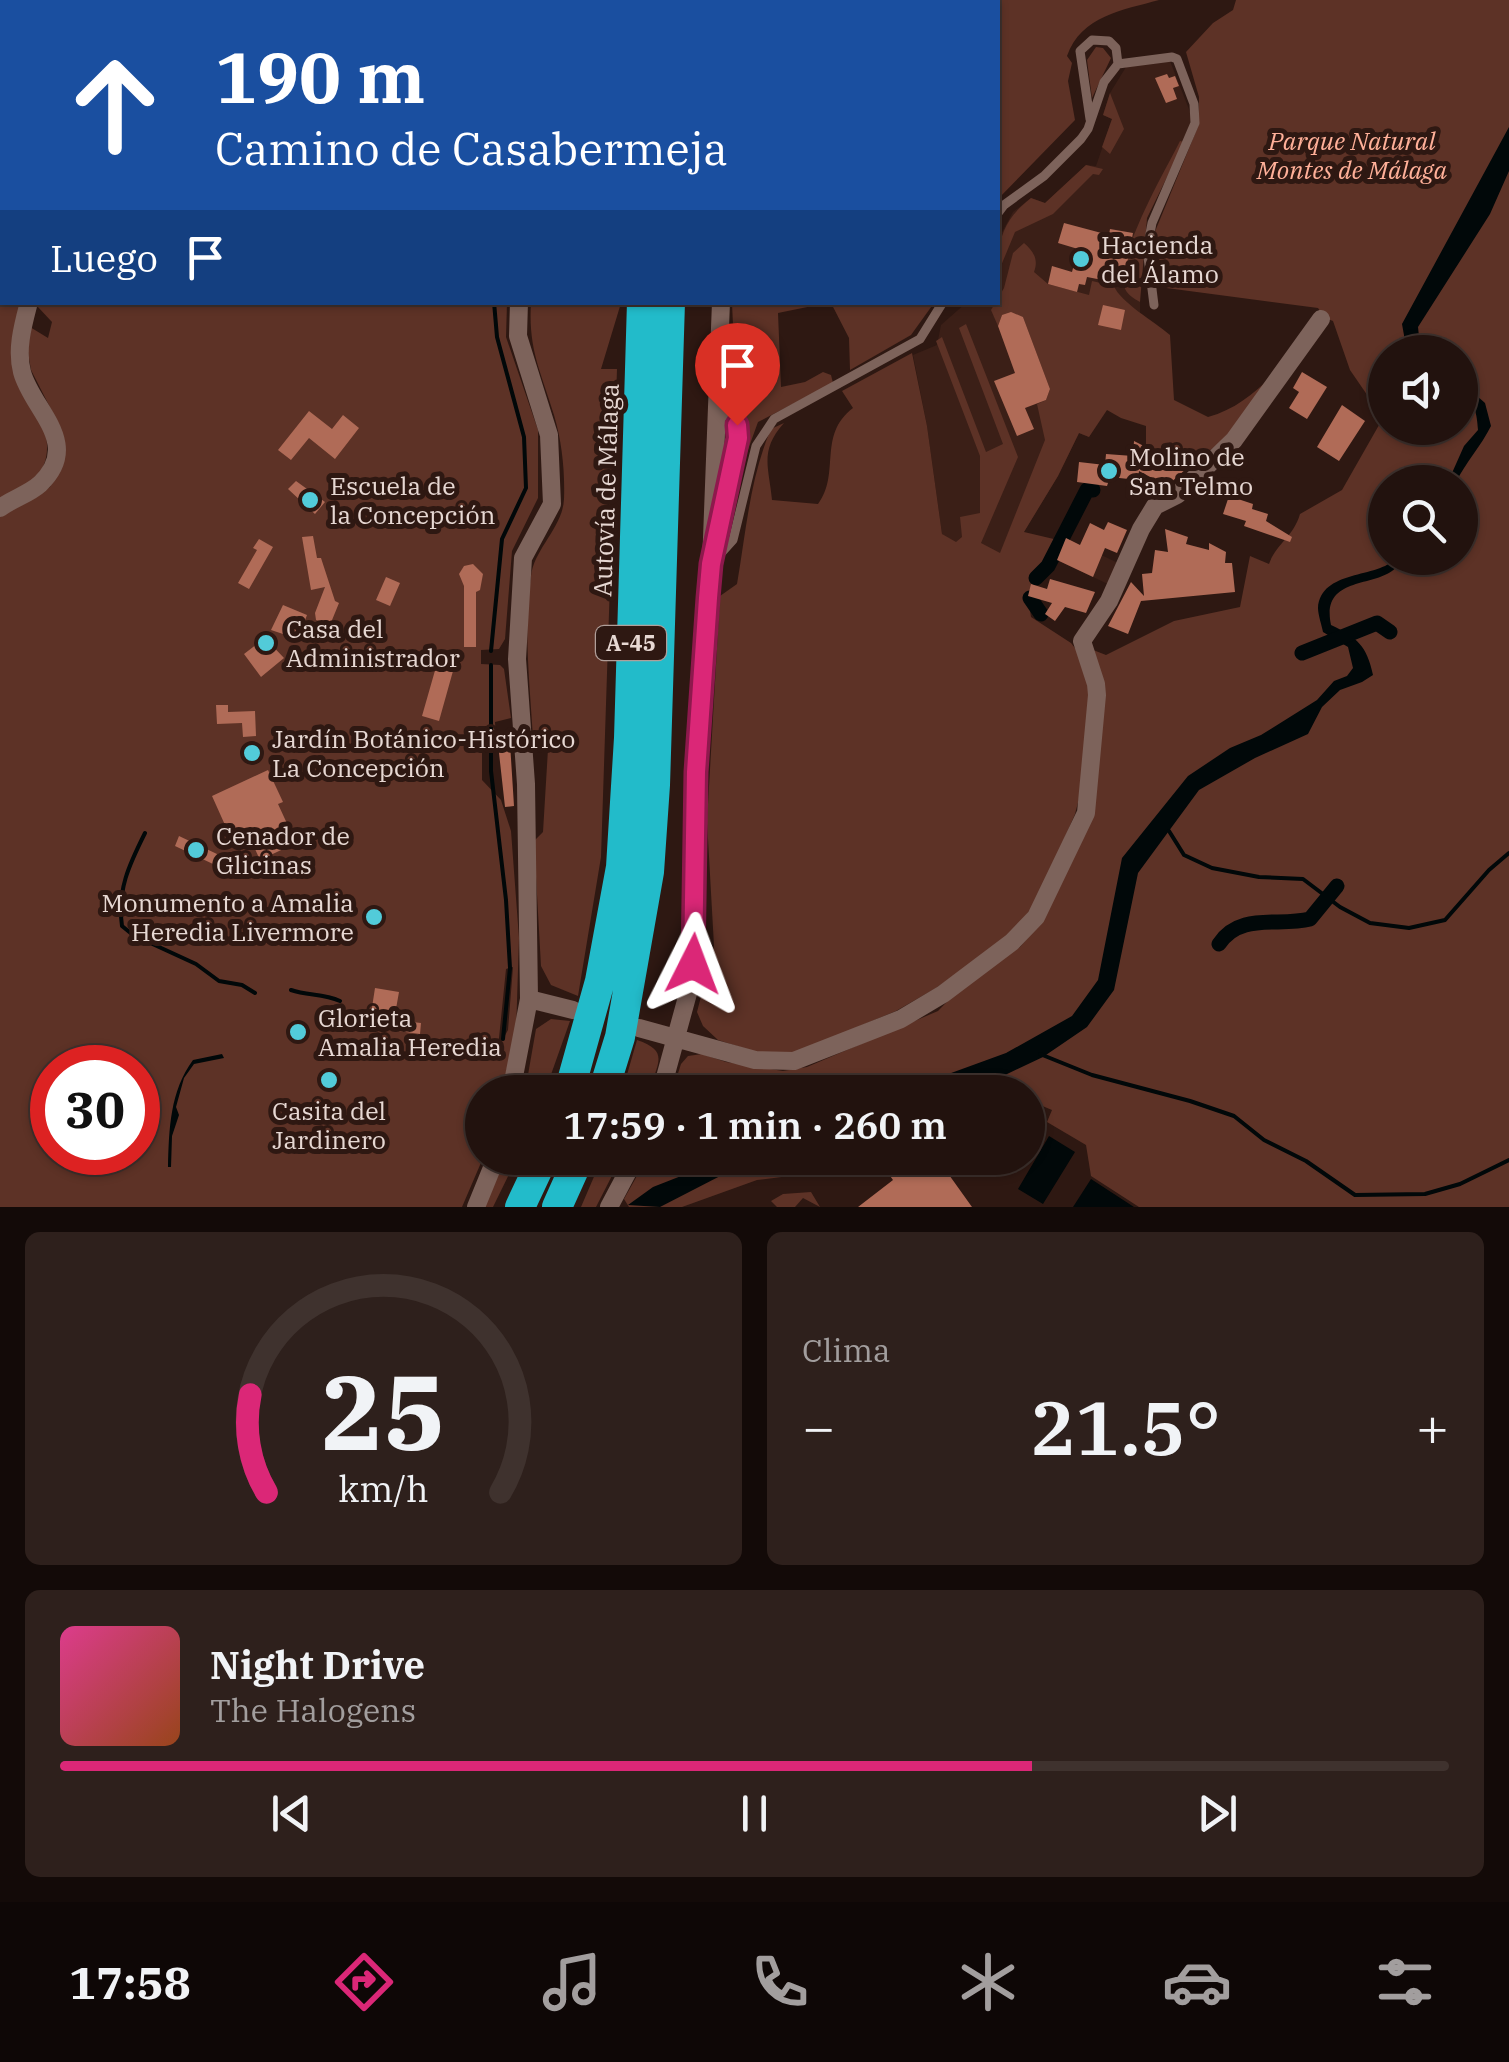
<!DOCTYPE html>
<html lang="es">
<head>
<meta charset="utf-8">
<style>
	:root { --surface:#22120e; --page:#2e201c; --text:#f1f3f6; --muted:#a29e9e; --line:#3f322e; --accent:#db2777 }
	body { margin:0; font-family:"IBM Plex Serif",serif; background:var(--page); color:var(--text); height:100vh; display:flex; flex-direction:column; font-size:38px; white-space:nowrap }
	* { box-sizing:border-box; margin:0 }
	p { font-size:32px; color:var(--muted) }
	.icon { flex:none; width:55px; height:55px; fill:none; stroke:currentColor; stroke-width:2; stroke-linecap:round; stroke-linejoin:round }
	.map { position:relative; height:1207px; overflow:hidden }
	.sheet { display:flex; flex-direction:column; gap:25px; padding:25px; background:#130a08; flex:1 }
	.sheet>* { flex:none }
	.top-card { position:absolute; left:0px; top:0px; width:1000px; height:305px; box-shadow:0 2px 8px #0004,0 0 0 2px var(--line); background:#1a4fa0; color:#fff; overflow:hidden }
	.tools { position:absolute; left:1368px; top:335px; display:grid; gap:20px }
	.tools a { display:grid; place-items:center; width:110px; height:110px; border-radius:50%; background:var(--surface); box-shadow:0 2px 8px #0004,0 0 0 2px var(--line); font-size:50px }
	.speed { position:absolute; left:30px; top:1045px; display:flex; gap:20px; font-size:50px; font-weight:700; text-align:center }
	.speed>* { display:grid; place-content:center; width:130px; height:130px; border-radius:50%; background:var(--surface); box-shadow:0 2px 8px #0004,0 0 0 2px var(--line); line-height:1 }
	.speed .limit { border:15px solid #d22; background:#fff; color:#111 }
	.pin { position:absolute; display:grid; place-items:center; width:85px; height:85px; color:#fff; margin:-102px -42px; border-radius:50% 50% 50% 0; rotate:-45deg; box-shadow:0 0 10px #0007 }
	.pin .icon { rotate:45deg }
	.me { position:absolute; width:110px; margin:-55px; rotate:3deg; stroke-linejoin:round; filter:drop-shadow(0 0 8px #0008) }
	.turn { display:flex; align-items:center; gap:35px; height:210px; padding:0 50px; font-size:45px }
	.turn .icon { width:130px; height:130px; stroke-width:2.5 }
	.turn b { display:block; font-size:70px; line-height:85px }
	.then { display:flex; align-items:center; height:95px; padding:0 50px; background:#0003; gap:20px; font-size:38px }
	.big { font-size:75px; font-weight:600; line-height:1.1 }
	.sheet .widget { flex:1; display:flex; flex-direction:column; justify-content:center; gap:15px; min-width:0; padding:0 35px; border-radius:15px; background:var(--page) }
	.sheet .dial { align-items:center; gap:0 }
	.dial svg { height:260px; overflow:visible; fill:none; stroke:var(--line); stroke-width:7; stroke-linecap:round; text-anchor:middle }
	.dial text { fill:var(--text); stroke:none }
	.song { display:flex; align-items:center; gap:30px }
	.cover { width:120px; height:120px; border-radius:15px; background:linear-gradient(135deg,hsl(330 70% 55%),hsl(20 70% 35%)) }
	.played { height:10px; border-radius:5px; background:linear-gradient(90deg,var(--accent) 70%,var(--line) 70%) }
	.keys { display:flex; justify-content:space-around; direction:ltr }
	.heat { display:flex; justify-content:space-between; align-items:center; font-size:55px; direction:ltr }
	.sheet .tiles { flex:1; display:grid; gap:25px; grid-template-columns:1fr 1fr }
	.widget:last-child { grid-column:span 2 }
	.trip { position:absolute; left:465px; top:1075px; width:580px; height:100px; border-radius:50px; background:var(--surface); box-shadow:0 2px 8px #0004,0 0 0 2px var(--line); font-weight:600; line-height:100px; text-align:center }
	.menu { display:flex; height:160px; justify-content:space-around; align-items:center; background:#0e0706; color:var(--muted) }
	.menu .icon { width:70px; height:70px }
	.menu .active { color:var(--accent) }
	.menu b { font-size:45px; color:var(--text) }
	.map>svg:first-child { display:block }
	.built { fill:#3b1f17 }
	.green { fill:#5d3226; fill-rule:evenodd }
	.water { fill:#010809 }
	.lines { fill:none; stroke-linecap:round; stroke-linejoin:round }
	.stream { stroke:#010809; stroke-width:4 }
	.canal { stroke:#010809; stroke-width:15 }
	.building { fill:#b06b57 }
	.service { stroke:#7d635b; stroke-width:9 }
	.minor { stroke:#7d635b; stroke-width:18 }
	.motorway { stroke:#22bbca; stroke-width:30 }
	.route-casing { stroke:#8e194d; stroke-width:25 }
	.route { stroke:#db2777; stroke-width:18 }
	.poi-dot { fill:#52cbd9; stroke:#2e1812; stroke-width:4 }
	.labels { text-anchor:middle; stroke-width:10; stroke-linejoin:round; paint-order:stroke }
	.shield { fill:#2e1812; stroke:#b09e99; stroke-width:2.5 }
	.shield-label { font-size:22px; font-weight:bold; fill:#e7d8d3 }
	.park-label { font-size:25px; font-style:italic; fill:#ffb099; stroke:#2e1812 }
	.poi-label { font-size:25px; fill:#e7d8d3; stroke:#2e1812; text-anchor:start }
	.street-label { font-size:25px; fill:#e7d8d3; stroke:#2e1812 }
</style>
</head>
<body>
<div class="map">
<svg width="1509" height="1207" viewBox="0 0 1509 1207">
	<rect width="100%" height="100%" fill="#2e1812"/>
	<path class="built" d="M1170 61 1192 117 1187 137 1147 218 1140 295V345L1089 437 1079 433 1058 476 986 594 942 534 927 426 913 355 937 345 941 325 966 303 998 302V242L1001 234 1013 212 1031 198 1045 203 1086 165 1096 166 1112 119 1103 115 1110 93 1126 67Z
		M1066 538 1120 564 1112 586 1057 560Z"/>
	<path class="green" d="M0 0 210 2H2V302L21 303C19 312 15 323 15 333 15 374 73 444 33 480 24 488 10 493 0 500Z
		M229 0H496V2H229Z
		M729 0H1159C1123 10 1081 16 1067 56L1072 63 1068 81 1075 120 998 199V2Z
		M1236 0H1509V1207H1139L1091 1176 1086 1145 1047 1122 1052 1110 1028 1100V1092H672L681 1064 688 1056 702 1054 726 1062 783 1071 807 1067 938 1011 968 980 1020 947 1043 920 1094 813 1088 648 1106 655 1174 621 1240 607 1250 556 1269 564C1276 544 1294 536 1300 514L1342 490 1383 418 1350 370 1333 321 1325 318 1318 308 1159 287 1154 234 1199 124V97L1186 52 1213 23 1233 10ZM1385 352H1460V428H1385ZM1385 482H1460V558H1385Z
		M1096 47 1103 48 1111 58 1092 98 1087 60Z
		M1110 93 1124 129 1110 154 1102 147 1112 119 1103 115Z
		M1180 141 1184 142 1147 218 1140 302C1133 298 1126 294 1124 286 1117 253 1164 173 1180 141Z
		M1086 165 1103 169 1099 175 1093 174 1053 214 1015 232 998 273C997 239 1004 219 1031 198L1045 203Z
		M1024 243C1033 251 1039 259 1034 272L1048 284 1089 295 1092 281 1114 286C1120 302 1155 322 1170 335L1174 400 1208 417C1240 408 1261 387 1284 364L1231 435 1191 464 1146 445V426L1121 418 1107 410 1089 437 1079 433 1058 476 1024 532 1058 540C1042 571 1025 580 1031 617L1071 643 1082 657 1089 691 1082 787 1075 814 1037 902 1008 937 936 988 896 1011 795 1053 756 1052 718 1040 703 1026 697 1012 714 946 707 821 720 596 737 584C746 532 750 477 771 429L784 423C759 451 769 467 772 500L818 504C841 474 817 435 853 408L842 391 912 353 927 426 942 534 956 542 962 537 960 517 980 513V456L936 341 942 337 986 452 1003 444 959 328 966 324 1018 457 981 543 1000 553 1045 440 1037 404 1046 400 1050 389 1023 317 1002 315 998 326 991 310 1004 288 1013 253Z
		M38 303H507L506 337 538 430V498L512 551 505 639 499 649 481 650V664L500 665 504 669 511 718 495 722 496 739 482 740V780L501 800 511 831 519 938 516 1033 501 1092H482L483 1158 462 1207H0V517L50 487 61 466 55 417 31 370 28 352 30 327 48 338 52 322 37 306ZM513 967 508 1030 498 1048 506 969ZM52 1068H138V1152H52Z
		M531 303H621L601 369H617L601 857 578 996 551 985 541 966 534 841 543 832 548 749 542 738H533C530 685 523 629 531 576 534 549 563 527 564 499 565 471 562 442 554 415 541 372 528 349 531 303Z
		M732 303H827L778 313 781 387 805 382 823 372 831 375 833 383 758 422 736 483 730 522 732 483 746 425 736 393Z
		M831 303H934L911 335 850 370 849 338Z
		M551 1019 570 1021 548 1083 545 1092H525L536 1029Z
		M637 1040C669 1051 658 1062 650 1089L649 1092H622Z
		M506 1158H517L493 1207H484Z
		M602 1158H621L596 1207H581Z
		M647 1158H854L821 1172 757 1180 682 1207H629L624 1199Z
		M811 1192 820 1207 803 1198 795 1207H777L771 1201 783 1194Z"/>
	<path class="water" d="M1509 127V171L1490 214 1418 327 1420 346 1426 352H1407L1402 324Z
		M1460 381 1485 403 1491 426C1481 446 1466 462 1456 482H1448L1464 446 1478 430C1477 414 1475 400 1460 392Z
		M1396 558H1403C1399 562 1397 568 1392 571 1370 587 1321 578 1331 625 1357 637 1367 646 1373 675L1362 682 1340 690 1322 707 1308 734 1255 758 1199 790 1138 873 1114 990 1087 1027 1043 1057 1005 1075 947 1092H899L1006 1053 1072 1016 1098 980 1122 858 1188 776 1230 748 1261 735 1317 700 1334 681 1347 676 1353 668 1348 647 1323 632C1322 626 1318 615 1318 608 1321 569 1378 579 1396 558Z
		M222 1054 224 1058 194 1064 184 1078 176 1107 179 1115 172 1136 171 1167H168C169 1129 170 1091 193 1060Z
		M1049 1136 1075 1152 1043 1204 1018 1189Z
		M727 1158H765L726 1173 660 1207 628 1205 653 1187Z
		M1091 1179 1134 1207H1073Z"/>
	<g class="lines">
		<path class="stream" d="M545 2V0
			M491 651 502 539 526 488 524 437 497 337 494 302
			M491 665V771L506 900 510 968 503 1039
			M1169 831 1184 855 1212 868 1259 877 1303 879 1340 907 1370 923 1409 928 1445 920 1489 870 1509 853
			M145 833C129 865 117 890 122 926L133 935 196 964 219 981 242 985 255 993
			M291 990C308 996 323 993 340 1001
			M1040 1054 1092 1075 1190 1101 1234 1116 1264 1140 1306 1161 1355 1195 1425 1194 1460 1184 1509 1160"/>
		<path class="canal" d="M1036 578 1048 566 1087 490H1093
			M1030 598 1041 614
			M1302 653 1377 623 1390 632
			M1219 944C1240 912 1279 927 1310 919L1337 886"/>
	</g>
	<path class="building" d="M1167 74 1169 78 1175 76 1179 86 1173 88 1177 99 1166 103 1155 78Z
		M1064 223 1109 235 1110 229 1133 233 1123 284 1087 277 1085 285 1079 284 1077 292 1048 284 1052 266 1072 272 1078 249 1058 243Z
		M1103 305 1125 310 1121 330 1098 325Z
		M1011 312 1023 317 1050 389 1046 400 1025 408 1034 429 1017 436 994 381 1015 373 998 326 1002 315Z
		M1302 372 1327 387 1307 419 1289 408 1299 392 1293 388Z
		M1342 405 1365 421 1339 461 1317 447Z
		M309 411 332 429 343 415 359 428 335 459 309 438 291 460 278 450Z
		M1134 441 1187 468 1167 486 1139 471 1138 480 1110 477 1107 486 1077 482 1079 462 1105 465 1106 454 1133 456Z
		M296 481 325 502 315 514 288 489Z
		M1229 496 1253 504 1252 509 1268 514 1266 521 1292 537 1290 542 1244 526 1246 521 1223 514Z
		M1108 522 1127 530 1117 553 1105 548 1093 577 1057 560 1066 538 1080 545 1090 523 1104 530Z
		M1165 529 1188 537 1186 544 1209 550V543L1226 552 1225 563H1232L1235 592 1141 601 1128 634 1108 626 1131 582 1144 596 1142 574 1152 573 1155 550 1168 552Z
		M313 536 317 558H321L335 601 339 603 330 625 316 620 315 613 325 587 311 590 302 537Z
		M259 539 273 547 249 589 238 583 257 550 253 548Z
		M473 564 483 574 480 590 476 592V647H464V586L459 574 464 566Z
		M386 577 400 583 390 606 376 600Z
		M1050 579 1095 592 1086 613 1065 607 1055 621 1045 614 1052 603 1028 596 1031 584 1047 589Z
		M283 605 307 615 298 639 271 630Z
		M265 638 284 658 261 677 244 654Z
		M436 667 453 671 439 721 422 716Z
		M216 705H228V712L255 711 256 736 243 737 242 723 217 724Z
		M510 743 514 806 505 807 498 744Z
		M268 770 283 802 278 804 296 843 260 860 250 838 234 845 212 796Z
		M179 836 217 854 213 864 175 846Z
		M375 988 399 992 394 1020 421 1023 420 1034 369 1027Z
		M895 1158 900 1162 907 1158H937L972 1207H858L893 1180 883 1166Z"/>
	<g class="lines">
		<path class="service" d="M1118 64 1172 57 1177 59 1194 104 1195 123 1152 223 1147 249 1154 305
			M998 213 1004 205 1044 176 1081 139 1088 129 1104 82 1118 64 1116 48 1109 41 1092 40 1080 51 1090 119
			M714 561 733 540 756 446 774 419 920 339 943 302"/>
		<path class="minor" d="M221 0V2
			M709 0V2
			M505 2V0
			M723 506 738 438 737 425 723 387
			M0 508C12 499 29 494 40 484 83 443 32 410 22 372 16 349 23 325 29 302
			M529 999 573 1010
			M639 1028 755 1060 794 1061 901 1019 943 994 1012 942 1036 917 1086 813 1097 695 1096 684 1082 641 1109 601 1141 529 1155 506 1177 495 1234 440 1321 319
			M511 1092 529 999 526 784 517 659 523 558 552 504 549 435 518 336 519 302
			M661 1092 690 986 695 941 696 772 711 564 721 302
			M476 1207 496 1158
			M609 1207 635 1158"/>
		<path class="motorway" d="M631 0 632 2
			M655 0 656 2
			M687 0V2
			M569 1092 600 981 621 867 629 738 642 302
			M603 1092 620 1037 649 872 655 785 670 302
			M520 1207 543 1158
			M557 1207 579 1158"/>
	</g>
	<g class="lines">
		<defs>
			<path id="route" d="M693 964 696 772 708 598 711 564 738 438 737 425"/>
		</defs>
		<use href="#route" class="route-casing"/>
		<use href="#route" class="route"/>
	</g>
	<g class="poi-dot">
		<circle cx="1081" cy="259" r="10"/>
		<circle cx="1109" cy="471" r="10"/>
		<circle cx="310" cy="500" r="10"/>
		<circle cx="266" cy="643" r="10"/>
		<circle cx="252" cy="753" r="10"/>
		<circle cx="196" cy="850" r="10"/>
		<circle cx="374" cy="917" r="10"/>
		<circle cx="298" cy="1032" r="10"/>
		<circle cx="329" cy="1080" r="10"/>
	</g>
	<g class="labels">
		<rect class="shield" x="596" y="626" width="70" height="34" rx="8"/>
		<g class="shield-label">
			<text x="631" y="651">A-45</text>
		</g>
		<g class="park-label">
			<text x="1352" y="150">Parque Natural<tspan x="1352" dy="29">Montes de Málaga</tspan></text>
		</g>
		<g class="poi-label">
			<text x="1101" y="254">Hacienda<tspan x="1101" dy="29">del Álamo</tspan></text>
			<text x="1129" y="466">Molino de<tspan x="1129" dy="29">San Telmo</tspan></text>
			<text x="330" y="495">Escuela de<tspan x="330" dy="29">la Concepción</tspan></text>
			<text x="286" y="638">Casa del<tspan x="286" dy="29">Administrador</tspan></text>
			<text x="272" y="748">Jardín Botánico-Histórico<tspan x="272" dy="29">La Concepción</tspan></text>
			<text x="216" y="845">Cenador de<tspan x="216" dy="29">Glicinas</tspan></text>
			<text x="354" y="912" text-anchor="end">Monumento a Amalia<tspan x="354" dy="29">Heredia Livermore</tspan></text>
			<text x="318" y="1027">Glorieta<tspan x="318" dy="29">Amalia Heredia</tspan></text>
			<text x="329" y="1120" text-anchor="middle">Casita del<tspan x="329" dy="29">Jardinero</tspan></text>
		</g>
		<g class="street-label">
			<text transform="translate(606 490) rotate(-88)" y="9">Autovía de Málaga</text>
		</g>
	</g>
</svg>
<div class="tools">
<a><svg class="icon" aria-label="sound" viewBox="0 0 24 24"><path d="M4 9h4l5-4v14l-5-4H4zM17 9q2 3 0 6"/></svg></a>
<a><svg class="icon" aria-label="search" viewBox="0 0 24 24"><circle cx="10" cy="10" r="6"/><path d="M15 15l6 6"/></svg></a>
</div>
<div class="speed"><div class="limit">30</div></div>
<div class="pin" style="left:737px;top:425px;background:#d93025"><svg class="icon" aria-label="arrive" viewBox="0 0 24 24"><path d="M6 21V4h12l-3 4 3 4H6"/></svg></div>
<svg class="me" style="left:693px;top:964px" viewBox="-20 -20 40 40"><path d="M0-17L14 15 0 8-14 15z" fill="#db2777" stroke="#fff" stroke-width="4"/></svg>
<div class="trip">17:59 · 1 min · 260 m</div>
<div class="top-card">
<div class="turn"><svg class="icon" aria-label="ahead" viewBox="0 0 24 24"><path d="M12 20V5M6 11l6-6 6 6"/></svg><div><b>190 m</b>Camino de Casabermeja</div></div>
<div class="then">Luego<svg class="icon" aria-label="arrive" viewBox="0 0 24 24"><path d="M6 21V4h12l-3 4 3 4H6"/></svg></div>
</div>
</div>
<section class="sheet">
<div class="tiles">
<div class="widget dial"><svg viewBox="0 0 100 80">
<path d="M14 69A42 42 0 1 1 86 69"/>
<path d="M14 69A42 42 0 0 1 9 39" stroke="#db2777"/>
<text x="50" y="56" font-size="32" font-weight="700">25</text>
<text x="50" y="72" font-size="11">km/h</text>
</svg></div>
<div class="widget"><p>Clima</p>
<div class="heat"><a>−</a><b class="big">21.5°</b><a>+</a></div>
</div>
<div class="widget">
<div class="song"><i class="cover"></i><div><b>Night Drive</b><p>The Halogens</p></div></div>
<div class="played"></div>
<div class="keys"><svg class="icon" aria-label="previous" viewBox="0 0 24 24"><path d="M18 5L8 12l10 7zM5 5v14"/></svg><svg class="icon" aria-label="pause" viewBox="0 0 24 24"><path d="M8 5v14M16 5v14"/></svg><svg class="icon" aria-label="next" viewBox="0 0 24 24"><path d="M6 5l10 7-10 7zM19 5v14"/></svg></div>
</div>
</div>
</section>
<nav class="menu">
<b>17:58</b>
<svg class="icon active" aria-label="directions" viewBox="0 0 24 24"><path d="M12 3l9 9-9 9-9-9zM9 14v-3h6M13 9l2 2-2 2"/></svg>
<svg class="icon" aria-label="music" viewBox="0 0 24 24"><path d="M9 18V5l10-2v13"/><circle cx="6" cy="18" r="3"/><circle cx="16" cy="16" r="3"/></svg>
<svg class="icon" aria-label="phone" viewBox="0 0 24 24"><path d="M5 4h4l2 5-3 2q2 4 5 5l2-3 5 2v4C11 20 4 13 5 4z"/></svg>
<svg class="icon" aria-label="climate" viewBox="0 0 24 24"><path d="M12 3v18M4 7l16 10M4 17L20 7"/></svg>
<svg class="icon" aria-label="car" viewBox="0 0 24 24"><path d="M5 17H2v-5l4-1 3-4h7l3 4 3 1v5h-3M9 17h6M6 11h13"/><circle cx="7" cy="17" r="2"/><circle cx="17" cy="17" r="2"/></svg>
<svg class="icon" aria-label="filters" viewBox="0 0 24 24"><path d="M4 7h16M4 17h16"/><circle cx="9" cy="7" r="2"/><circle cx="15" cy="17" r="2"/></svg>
</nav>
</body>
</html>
